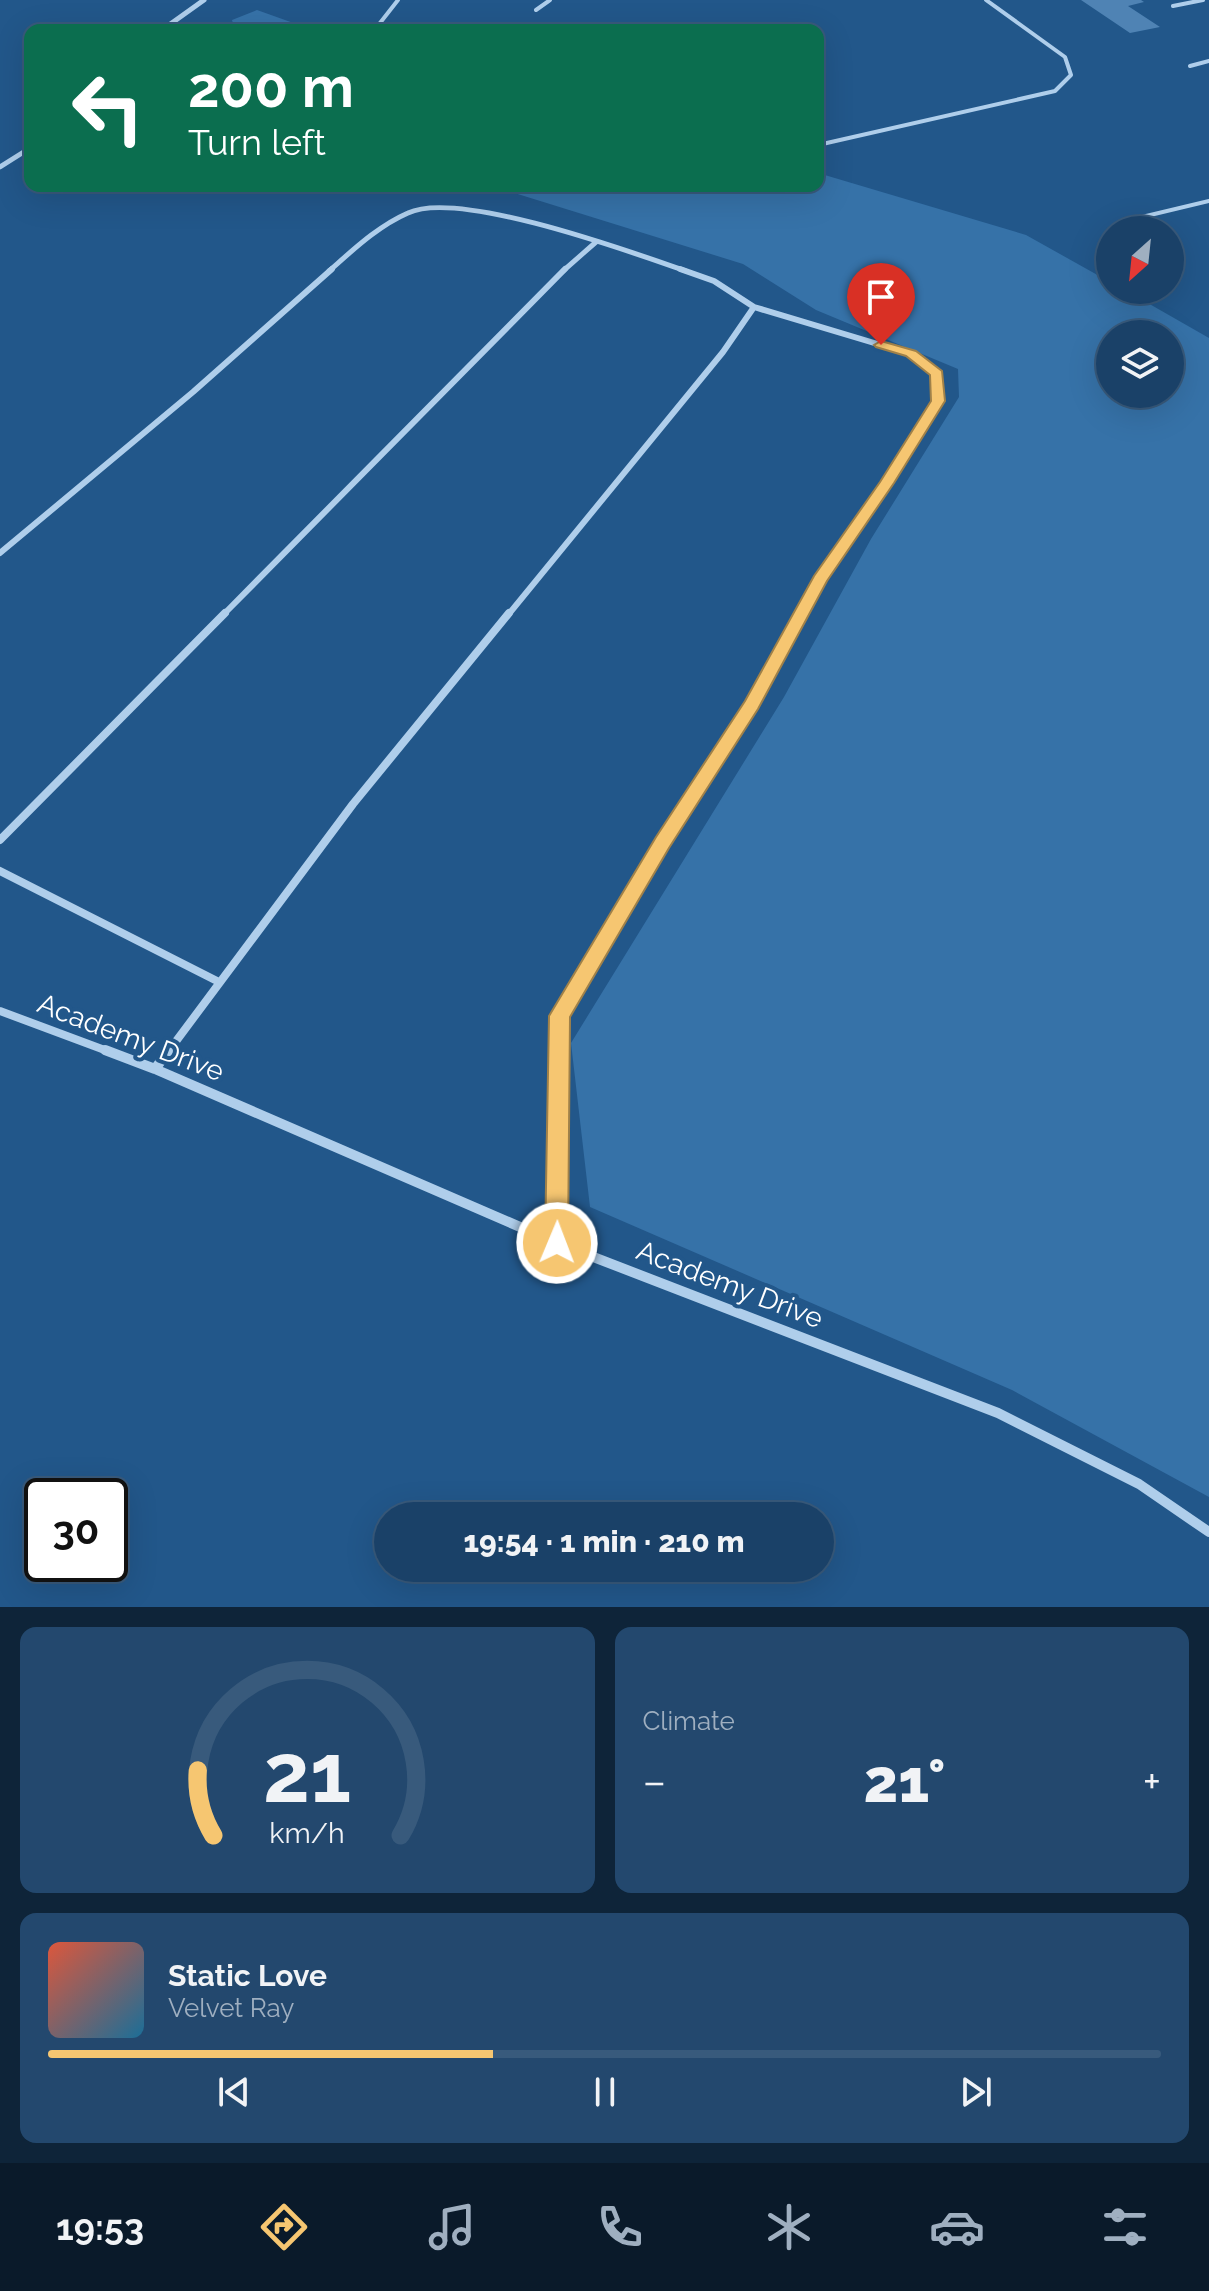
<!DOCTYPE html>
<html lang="en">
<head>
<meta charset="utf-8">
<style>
	:root { --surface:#1a4168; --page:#23486e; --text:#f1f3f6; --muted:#9fafc0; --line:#385a7c; --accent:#f6c671 }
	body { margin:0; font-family:Raleway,sans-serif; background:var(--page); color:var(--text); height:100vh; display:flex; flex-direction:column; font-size:30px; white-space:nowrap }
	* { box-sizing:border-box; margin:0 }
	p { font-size:26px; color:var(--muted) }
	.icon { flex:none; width:44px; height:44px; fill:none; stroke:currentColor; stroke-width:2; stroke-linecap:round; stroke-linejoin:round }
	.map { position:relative; height:1607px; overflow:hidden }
	.side { display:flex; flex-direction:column; gap:20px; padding:20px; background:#0e2439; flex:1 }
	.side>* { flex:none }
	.hud { position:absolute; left:24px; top:24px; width:800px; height:168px; border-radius:16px; box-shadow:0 8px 32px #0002,0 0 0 2px var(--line); background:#0b6e4f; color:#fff; overflow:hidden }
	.needle { width:52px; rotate:207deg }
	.fabs { position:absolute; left:1096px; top:216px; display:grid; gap:16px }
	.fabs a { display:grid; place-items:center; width:88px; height:88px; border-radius:50%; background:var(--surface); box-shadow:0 8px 32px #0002,0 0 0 2px var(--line); font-size:40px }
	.speed { position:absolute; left:24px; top:1478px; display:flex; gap:16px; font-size:40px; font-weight:700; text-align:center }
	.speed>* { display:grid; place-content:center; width:104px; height:104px; border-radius:50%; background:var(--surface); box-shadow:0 8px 32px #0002,0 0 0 2px var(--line); line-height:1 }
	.speed .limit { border:4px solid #111; border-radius:12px; background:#fff; color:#111 }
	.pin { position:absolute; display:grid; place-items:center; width:68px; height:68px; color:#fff; margin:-82px -34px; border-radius:50% 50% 50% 0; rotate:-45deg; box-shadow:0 0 8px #0007 }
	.pin .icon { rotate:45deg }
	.me { position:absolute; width:88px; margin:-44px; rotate:1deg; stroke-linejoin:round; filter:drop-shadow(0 0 6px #0008) }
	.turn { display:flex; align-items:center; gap:28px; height:168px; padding:0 32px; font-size:36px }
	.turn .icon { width:104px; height:104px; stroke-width:2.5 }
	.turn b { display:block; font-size:56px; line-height:68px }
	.big { font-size:60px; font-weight:800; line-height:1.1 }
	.side .card { flex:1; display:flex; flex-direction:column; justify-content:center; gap:12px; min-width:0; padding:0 28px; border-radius:16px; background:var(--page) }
	.side .dial { align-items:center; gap:0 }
	.dial svg { height:208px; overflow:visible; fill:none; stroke:var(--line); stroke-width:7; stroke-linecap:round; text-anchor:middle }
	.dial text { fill:var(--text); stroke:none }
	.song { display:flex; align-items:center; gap:24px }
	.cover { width:96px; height:96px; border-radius:12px; background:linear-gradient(135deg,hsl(10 70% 55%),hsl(200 70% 35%)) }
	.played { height:8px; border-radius:4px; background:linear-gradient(90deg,var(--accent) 40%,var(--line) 40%) }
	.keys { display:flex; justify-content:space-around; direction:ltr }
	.heat { display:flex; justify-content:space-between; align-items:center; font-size:44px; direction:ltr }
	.side .tiles { flex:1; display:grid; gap:20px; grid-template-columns:1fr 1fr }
	.card:last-child { grid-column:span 2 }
	.trip { position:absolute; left:374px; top:1502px; width:460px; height:80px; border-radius:40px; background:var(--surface); box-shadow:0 8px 32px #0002,0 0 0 2px var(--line); font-weight:800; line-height:80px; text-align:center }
	.menu { display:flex; height:128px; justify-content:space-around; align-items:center; background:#0a1a2a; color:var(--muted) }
	.menu .icon { width:56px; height:56px }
	.menu .selected { color:var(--accent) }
	.menu b { font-size:36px; color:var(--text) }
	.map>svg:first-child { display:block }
	.green { fill:#3672a8; fill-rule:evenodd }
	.building { fill:#4f83b4 }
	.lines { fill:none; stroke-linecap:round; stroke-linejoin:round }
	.service { stroke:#afceeb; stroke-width:4 }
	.minor-far3 { stroke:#afceeb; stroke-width:5 }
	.minor-far2 { stroke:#afceeb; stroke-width:6 }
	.minor-far1 { stroke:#afceeb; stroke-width:8 }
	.minor { stroke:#afceeb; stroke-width:10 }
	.route { fill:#f6c671; stroke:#a08149; stroke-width:2 }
	.labels { text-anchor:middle; stroke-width:8; stroke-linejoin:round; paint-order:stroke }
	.near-street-label { font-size:28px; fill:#fff; stroke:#22578a }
</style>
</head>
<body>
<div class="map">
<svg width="1209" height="1607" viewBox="0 0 1209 1607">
	<rect width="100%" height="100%" fill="#22578a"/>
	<path class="green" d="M257 10 313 30H235L232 20Z
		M818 173 1026 235 1110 282V290H1125L1209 338V1497L1012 1390 590 1207 571 1043 784 697 871 539 959 397 958 369 816 310 743 264 492 186H818ZM1110 334H1170V394H1110Z"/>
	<path class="building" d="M1081 0H1141L1144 2 1128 6 1160 27 1130 33Z"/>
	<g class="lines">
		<path class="service" d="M1173 6 1203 0
			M536 10 550 0
			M385 30 380 23 398 0
			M1190 66 1209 61
			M818 145 1055 91 1071 75 1065 57 986 0
			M1121 222 1209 201"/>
		<path class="minor-far3" d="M162 30 204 0
			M0 167 30 148
			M329 271C353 250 378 226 408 213 458 189 631 252 686 271
			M563 271 596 242"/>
		<path class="minor-far2" d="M680 269 714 281 754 307 911 354 937 374 938 401 820 580 801 615
			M0 553 193 392 332 269
			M223 615 565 269
			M508 615 723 352 754 307"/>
		<path class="minor-far1" d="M0 840 225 613
			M0 871 219 982
			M0 1011 110 1052
			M168 1052 353 804 509 613
			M560 1052V1016L662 842 752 704 802 613"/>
		<path class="minor" d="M105 1050 155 1069 557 1243 998 1413 1139 1484 1209 1532
			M155 1069 169 1050
			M557 1243 560 1050"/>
	</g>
	<path class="route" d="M881 341 916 351 942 371 945 401 894 483 827 581 758 709 669 848 570 1017 568 1243 565 1251 557 1254 549 1251 545 1243 549 1016 656 837 745 701 814 576 880 482 931 401 930 375 906 356 876 347 874 345Z"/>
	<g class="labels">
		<g class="near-street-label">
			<text transform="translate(131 1037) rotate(21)" y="10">Academy Drive</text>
			<text transform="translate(730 1284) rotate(21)" y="10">Academy Drive</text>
		</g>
	</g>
</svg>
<div class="fabs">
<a><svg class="needle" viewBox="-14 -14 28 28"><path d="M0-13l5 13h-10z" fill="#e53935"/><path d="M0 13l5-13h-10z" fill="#9fafc0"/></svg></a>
<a><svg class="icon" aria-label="layers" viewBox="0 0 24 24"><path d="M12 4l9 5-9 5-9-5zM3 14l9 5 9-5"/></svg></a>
</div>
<div class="speed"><div class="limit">30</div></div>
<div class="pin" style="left:881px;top:345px;background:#d93025"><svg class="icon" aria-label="arrive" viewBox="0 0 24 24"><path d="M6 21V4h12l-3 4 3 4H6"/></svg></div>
<svg class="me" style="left:557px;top:1243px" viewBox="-20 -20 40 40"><circle r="17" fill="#f6c671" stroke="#fff" stroke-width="3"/><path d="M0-11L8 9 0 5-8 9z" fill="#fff"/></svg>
<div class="trip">19:54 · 1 min · 210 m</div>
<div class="hud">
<div class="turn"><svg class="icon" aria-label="left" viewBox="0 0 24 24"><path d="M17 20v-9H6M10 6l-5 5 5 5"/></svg><div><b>200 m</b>Turn left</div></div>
</div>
</div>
<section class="side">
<div class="tiles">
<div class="card dial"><svg viewBox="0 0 100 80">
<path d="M14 69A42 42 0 1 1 86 69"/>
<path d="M14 69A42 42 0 0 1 8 44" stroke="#f6c671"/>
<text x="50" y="56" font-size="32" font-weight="700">21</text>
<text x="50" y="72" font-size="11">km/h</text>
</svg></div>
<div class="card"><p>Climate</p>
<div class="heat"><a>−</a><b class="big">21°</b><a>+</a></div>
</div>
<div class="card">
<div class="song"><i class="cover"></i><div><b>Static Love</b><p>Velvet Ray</p></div></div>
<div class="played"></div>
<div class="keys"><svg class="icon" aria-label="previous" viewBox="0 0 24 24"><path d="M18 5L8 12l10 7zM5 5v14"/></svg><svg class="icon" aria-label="pause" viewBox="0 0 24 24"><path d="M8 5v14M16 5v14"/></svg><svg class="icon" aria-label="next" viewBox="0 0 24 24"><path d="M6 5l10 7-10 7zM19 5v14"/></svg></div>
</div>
</div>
</section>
<nav class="menu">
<b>19:53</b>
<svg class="icon selected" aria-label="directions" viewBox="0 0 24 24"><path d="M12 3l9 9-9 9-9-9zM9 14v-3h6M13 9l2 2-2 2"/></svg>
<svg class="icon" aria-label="music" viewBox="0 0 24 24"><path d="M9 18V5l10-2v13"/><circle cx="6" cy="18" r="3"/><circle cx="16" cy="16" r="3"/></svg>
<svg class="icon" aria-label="phone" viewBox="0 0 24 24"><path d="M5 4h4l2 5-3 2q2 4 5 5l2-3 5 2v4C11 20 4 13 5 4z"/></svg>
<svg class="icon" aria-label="climate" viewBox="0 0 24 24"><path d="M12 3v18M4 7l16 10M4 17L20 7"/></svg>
<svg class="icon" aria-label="car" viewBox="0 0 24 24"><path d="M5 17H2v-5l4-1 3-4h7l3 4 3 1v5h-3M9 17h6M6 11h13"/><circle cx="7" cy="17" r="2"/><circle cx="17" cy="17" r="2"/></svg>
<svg class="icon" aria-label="filters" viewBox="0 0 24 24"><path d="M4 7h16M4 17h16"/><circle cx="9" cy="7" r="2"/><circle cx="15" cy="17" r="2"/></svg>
</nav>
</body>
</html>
